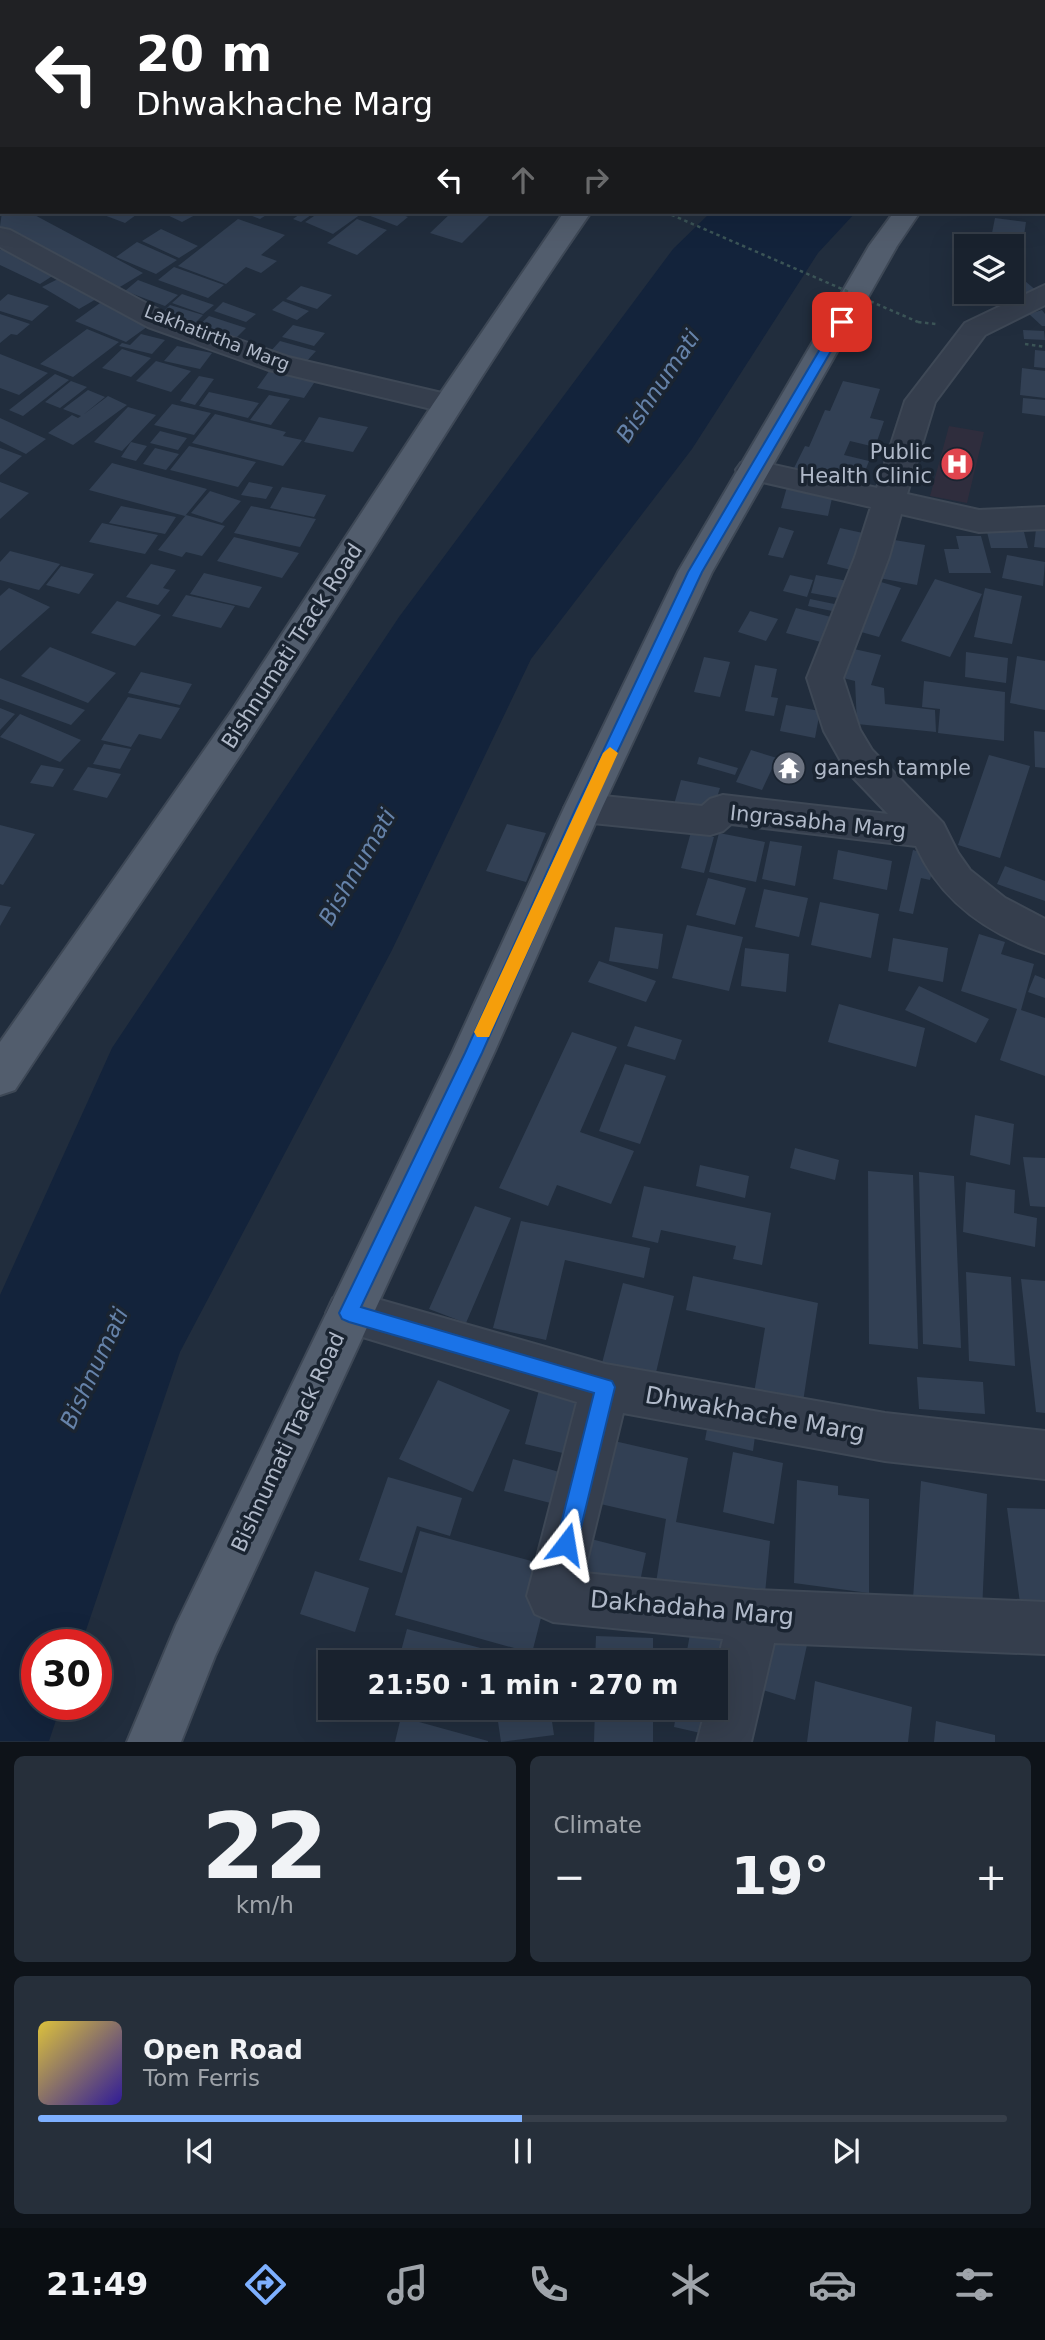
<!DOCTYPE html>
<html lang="en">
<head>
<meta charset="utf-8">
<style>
	:root { --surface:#19222e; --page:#262f3a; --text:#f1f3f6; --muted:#9fa4aa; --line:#373f4a; --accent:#7eb0ff }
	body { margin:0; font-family:"DejaVu Sans",sans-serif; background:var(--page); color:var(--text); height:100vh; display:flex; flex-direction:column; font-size:26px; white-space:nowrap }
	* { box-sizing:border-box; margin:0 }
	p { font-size:23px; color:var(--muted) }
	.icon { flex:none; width:38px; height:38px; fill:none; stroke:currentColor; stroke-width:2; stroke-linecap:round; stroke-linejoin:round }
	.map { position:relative; height:1742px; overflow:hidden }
	.drawer { display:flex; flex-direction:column; gap:14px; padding:14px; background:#0e1319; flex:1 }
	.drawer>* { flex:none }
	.banner { position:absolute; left:0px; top:0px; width:1046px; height:214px; box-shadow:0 7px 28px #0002,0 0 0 2px var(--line); background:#202124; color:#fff; overflow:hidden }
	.fabs { position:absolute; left:954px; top:234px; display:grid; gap:14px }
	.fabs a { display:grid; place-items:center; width:70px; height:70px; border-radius:0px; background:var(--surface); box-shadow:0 7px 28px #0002,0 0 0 2px var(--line); font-size:35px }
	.speed { position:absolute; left:21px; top:1629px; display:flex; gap:14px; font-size:35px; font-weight:700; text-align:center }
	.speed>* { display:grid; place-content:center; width:91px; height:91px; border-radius:50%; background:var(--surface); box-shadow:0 7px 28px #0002,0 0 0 2px var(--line); line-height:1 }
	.speed .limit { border:10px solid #d22; background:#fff; color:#111 }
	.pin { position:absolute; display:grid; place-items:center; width:60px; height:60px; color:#fff; margin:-30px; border-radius:14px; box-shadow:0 4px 10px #0006 }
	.me { position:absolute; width:77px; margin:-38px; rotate:14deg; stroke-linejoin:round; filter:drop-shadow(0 0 5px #0008) }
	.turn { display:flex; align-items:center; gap:24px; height:147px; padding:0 21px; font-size:32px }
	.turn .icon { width:91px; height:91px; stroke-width:2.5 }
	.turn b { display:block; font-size:49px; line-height:60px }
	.lanes { display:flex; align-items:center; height:66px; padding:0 21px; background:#0003; justify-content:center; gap:35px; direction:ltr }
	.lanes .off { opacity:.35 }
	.big { font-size:52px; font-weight:700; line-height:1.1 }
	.drawer .tile { flex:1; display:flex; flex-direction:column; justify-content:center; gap:10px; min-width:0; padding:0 24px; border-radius:10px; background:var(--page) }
	.drawer .dial { align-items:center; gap:0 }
	.dial b { font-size:91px; line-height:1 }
	.song { display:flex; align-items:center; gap:21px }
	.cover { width:84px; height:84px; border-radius:10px; background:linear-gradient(135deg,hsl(50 70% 55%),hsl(250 70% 35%)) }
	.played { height:7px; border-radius:4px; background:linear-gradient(90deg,var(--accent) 50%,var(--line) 50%) }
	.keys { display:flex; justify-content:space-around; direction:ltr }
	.heat { display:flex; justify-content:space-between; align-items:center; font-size:38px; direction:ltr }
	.drawer .tiles { flex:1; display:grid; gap:14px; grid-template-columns:1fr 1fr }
	.tile:last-child { grid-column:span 2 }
	.trip { position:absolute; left:318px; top:1650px; width:410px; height:70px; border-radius:0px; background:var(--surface); box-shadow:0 7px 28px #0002,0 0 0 2px var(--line); font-weight:700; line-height:70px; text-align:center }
	.tab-bar { display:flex; height:112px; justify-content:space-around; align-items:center; background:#0a0e12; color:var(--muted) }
	.tab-bar .icon { width:49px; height:49px }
	.tab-bar .selected { color:var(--accent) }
	.tab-bar b { font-size:32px; color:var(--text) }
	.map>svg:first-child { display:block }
	.medical { fill:#2f2d3d }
	.water { fill:#13233b }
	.building { fill:#324054 }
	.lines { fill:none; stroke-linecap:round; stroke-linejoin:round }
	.minor-casing { stroke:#3e4856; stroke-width:4 }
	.major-casing { stroke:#3e4856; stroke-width:4 }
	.path { stroke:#3b5456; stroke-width:2.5; stroke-dasharray:3.5 3.5; stroke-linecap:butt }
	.minor { fill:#353e4d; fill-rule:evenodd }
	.major { fill:#525d6d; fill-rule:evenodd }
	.path-bridge { stroke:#3b5456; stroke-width:2.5; stroke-dasharray:3.5 3.5; stroke-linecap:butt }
	.route { fill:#1a73e8; stroke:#114b97; stroke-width:2 }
	.slow { fill:#f59e0b }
	.labels { text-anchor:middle; stroke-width:7; stroke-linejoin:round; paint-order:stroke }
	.far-street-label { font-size:18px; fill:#b0b9c9; stroke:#1a2431 }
	.poi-label { font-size:21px; fill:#b0b9c9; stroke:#1a2431; text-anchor:end }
	.street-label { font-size:21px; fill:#b0b9c9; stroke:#1a2431 }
	.water-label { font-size:23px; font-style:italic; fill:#6683aa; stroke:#1a2431 }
	.near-street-label { font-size:24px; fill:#b0b9c9; stroke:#1a2431 }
</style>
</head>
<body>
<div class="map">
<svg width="1045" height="1742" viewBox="0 0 1045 1742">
	<rect width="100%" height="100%" fill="#212d3d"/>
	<path class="medical" d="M949 426 984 432 967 503 930 496Z"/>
	<path class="water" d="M711 212H856L818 253 692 449 531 659 392 950 180 1352 81 1645H37V1704L61 1705 49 1741H0V1295L112 1048 399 617 673 249Z"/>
	<path class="building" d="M29 212 143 273 115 290 0 226 2 212Z
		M96 212H140L125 223Z
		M161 212H193L197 214 182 222Z
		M242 212H271L260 219Z
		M303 212H315L301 222 293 219Z
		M320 212H355L361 214 333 234 305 222Z
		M368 212H395L408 217 397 226 365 214Z
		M452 212H475L489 216 462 243 430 233Z
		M995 218 1026 222 1023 242 991 238Z
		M238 219 285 235 261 255 277 261 261 273 246 267 226 284 178 266Z
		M357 219 387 230 357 255 327 243Z
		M161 229 198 246 179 258 142 241Z
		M137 242 177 260 156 274 116 257Z
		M4 248 57 273 40 284 0 265V250Z
		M174 267 224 285 208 298 158 280Z
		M62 277 98 298 79 309 42 287Z
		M138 280 178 295 165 306 125 291Z
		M1025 281 1038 292 1015 299 1007 292H1012V285Z
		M301 286 332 295 317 309 286 299Z
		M8 294 49 306 32 321 0 311V301Z
		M182 294 214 305 203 314 172 303Z
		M283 301 309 311 297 320 272 310Z
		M223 302 256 314 246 322 214 311Z
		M100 303 151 324 126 342 75 321Z
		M170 305 203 315 193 325 160 315Z
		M1042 310 1045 314V326H1042L1029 314Z
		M0 314 30 324 17 335 11 334 0 343Z
		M209 316 246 328 234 340 196 328Z
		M293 325 325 333 314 346 282 337Z
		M87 329 119 342 73 377 40 364Z
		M1023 330 1044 331 1045 340 1024 339Z
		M141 334 165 340 152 354 119 346 122 343 130 345Z
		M280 341 316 351 306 362 270 352Z
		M177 346 212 353 200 369 164 361Z
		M122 349 151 358 131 377 102 368Z
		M1035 350 1045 351V368L1034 367Z
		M0 354 48 373 19 395 0 388Z
		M156 361 191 371 171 392 136 381Z
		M272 367 318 377 304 398 257 388Z
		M1022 368 1045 371V398L1020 395Z
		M55 374 69 380 23 416 9 410Z
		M199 376 214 379 195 405 180 401Z
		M71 381 87 387 60 408 45 402Z
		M843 381 880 389 870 418 884 421 875 447 850 441 844 455 869 461 860 484 794 468 805 446 809 447 825 410 830 411Z
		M88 390 105 397 83 415 108 396 127 405 73 445 48 433 72 415 78 418 81 416 63 409Z
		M209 392 259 403 248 418 199 406Z
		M269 395 290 399 271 425 250 420Z
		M1023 398 1045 400V416L1022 413Z
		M172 404 211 413 194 435 154 425Z
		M128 407 156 415 122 451 94 442Z
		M215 414 286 432 283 436 302 440 283 466 192 443Z
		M319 417 368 427 353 452 304 442Z
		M0 418 46 439 26 454 0 441Z
		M160 431 187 438 178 450 150 443Z
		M131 442 147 446 136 461 121 457Z
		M189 446 256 462 238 487 170 470Z
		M0 448 22 456 0 475Z
		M155 448 179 454 166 470 143 464Z
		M112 463 207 489 185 516 89 490Z
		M0 482 29 493 0 519Z
		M249 482 273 487 266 499 241 495Z
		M282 487 326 495 314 517 270 508Z
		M787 487 833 494 828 516 781 508Z
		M210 491 241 501 222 523 191 513Z
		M121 506 176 517 165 534 109 523Z
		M251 506 316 519 300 547 234 533Z
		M186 515 225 526 202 556 186 552 182 557 158 550Z
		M102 523 158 535 145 554 89 542Z
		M779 527 794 531 783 558 768 555Z
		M840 528 872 535 859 572 827 564Z
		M1036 529 1045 531V548L1034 547Z
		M987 532H1024L1028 548H991Z
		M956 536H981L991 573H949L944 549H959Z
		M234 537 299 553 282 578 217 561Z
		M888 539 925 545 917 585 879 578Z
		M10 551 60 564 39 590 0 580V562Z
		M1007 555 1045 562 1043 586 1002 578Z
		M151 564 176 570 163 588 170 590 158 605 126 597Z
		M61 566 94 574 79 594 46 585Z
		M204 573 262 587 249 608 190 594Z
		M790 575 813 580 807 597 783 591Z
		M816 575 853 582 849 600 811 593Z
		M871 579 901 588 879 637 847 628Z
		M935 579 982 594 950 657 901 641Z
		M9 588 50 607 0 651V596Z
		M985 588 1022 596 1012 644 974 637Z
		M186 595 235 606 221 628 172 616Z
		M810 599 839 605 837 612 808 606Z
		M117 601 161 615 135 646 91 633Z
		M796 608 831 617 821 642 786 633Z
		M750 611 778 619 766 641 738 632Z
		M50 647 116 673 88 703 21 676Z
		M845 647 881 655 871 685 884 688 885 704 935 710 936 732 857 724 855 681 835 676Z
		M966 652 1008 658 1006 683 965 677Z
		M1017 656 1045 661V710L1010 703Z
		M704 657 730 662 720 697 694 692Z
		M755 665 777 669 771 697 778 698 774 716 745 711Z
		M141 672 192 684 180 705 128 693Z
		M0 678 85 710 71 725 0 699Z
		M924 681 1005 692 1004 741 938 733 940 709 922 707Z
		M128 697 180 708 161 739 139 734 131 747 101 740Z
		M786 705 820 711 815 738 780 731Z
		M0 708 15 714 0 730Z
		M20 714 81 740 60 762 0 737Z
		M1034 731 1045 732V768L1035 767Z
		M104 744 131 749 120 769 93 764Z
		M751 750 777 758 762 790 736 782Z
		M989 755 1030 766 1000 858 958 845Z
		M699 757 738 768 735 775 697 764Z
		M798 762 803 768 780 775 776 769Z
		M41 765 64 769 53 787 30 783Z
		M88 767 121 774 107 798 73 790Z
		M681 780 720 788 711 816 673 808Z
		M507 824 546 833 526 882 486 871Z
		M0 825 35 834 3 885 0 884Z
		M691 832 714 837 704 873 681 868Z
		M719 833 765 842 756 882 709 872Z
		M770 841 802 846 795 886 762 879Z
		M838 850 892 861 887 890 833 879Z
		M913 850 936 856 930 880 921 878 913 914 899 911Z
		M1005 866 1045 881V901L997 884Z
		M708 878 746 888 735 925 696 915Z
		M764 889 808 898 799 937 755 927Z
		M820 902 879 914 871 958 811 945Z
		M0 905 11 907 0 926Z
		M687 925 743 937 729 991 672 978Z
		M615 927 663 934 658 969 609 961Z
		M979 934 1005 942 1001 954 1034 964 1021 1010 1045 1018V1076L1000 1060 1017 1009 961 991Z
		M893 938 948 948 943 982 888 971Z
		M745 948 789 954 786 992 741 986Z
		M599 961 656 981 646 1002 588 982Z
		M1035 975 1045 979V998L1028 992Z
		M919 986 989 1019 976 1043 905 1010Z
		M839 1004 925 1028 916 1067 828 1042Z
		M635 1026 682 1040 675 1060 627 1046Z
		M572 1032 617 1047 580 1132 634 1151 611 1204 557 1185 548 1206 499 1188Z
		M625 1064 666 1076 640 1144 599 1131Z
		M975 1115 1014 1124 1010 1165 970 1155Z
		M795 1148 839 1160 835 1180 790 1168Z
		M1023 1157 1045 1158V1207L1030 1206Z
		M700 1165 749 1176 745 1198 696 1186Z
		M868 1171 913 1175 918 1349 869 1344Z
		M919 1172 954 1176 961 1348 923 1344Z
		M966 1182 1015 1190 1014 1213 1037 1218 1035 1247 963 1232Z
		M644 1186 771 1213 762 1265 733 1259 736 1246 661 1230 658 1243 632 1237Z
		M475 1206 511 1218 466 1323 429 1309Z
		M521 1221 650 1248 644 1278 565 1260 546 1340 493 1328Z
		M966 1272 1011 1277 1015 1366 969 1361Z
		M693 1276 818 1303 801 1415 752 1405 765 1328 686 1310Z
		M1021 1279 1045 1281V1413L1036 1412Z
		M623 1283 674 1296 654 1381 601 1367Z
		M917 1377 983 1382 985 1414 919 1409Z
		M438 1380 510 1410 473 1492 399 1459Z
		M539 1390 584 1401 571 1455 525 1444Z
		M709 1418 756 1429 753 1451 705 1440Z
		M610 1440 688 1458 676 1522 770 1541 764 1604 656 1583 666 1519 596 1503Z
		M733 1452 783 1463 774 1524 723 1512Z
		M513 1459 570 1475 562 1506 504 1491Z
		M388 1477 462 1498 450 1536 417 1526 402 1573 359 1560Z
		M797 1480 838 1486V1495L869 1499V1593L794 1583Z
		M921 1481 987 1494 982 1613 913 1599Z
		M1007 1508 1045 1509V1604L1020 1603Z
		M420 1531 554 1567 532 1653 395 1615Z
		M591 1539 646 1553 638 1591 583 1577Z
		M315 1571 369 1588 355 1632 300 1614Z
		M693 1617 734 1627 718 1737 674 1727 677 1708H716V1662H685Z
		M756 1628 807 1645 795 1700 744 1684Z
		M407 1629 500 1653 498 1662H398Z
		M596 1636 653 1638V1662H595Z
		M815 1681 912 1707 908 1742H807Z
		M496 1708H550L554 1735 501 1742Z
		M595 1708H653V1742H594Z
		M401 1717 488 1741V1742H395Z
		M936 1721 995 1735V1742H934Z"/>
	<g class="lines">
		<defs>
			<path id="minor" d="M206 0H230L231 2H208Z
				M0 192H2L0 210Z
				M0 228 10 230 168 315 288 357 459 397 463 404 459 411 448 413 269 370 148 327 0 247Z
				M1045 285V305L985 335 935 402 907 494 979 510 1045 507V529L979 532 901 514 889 557 843 678 860 730 872 750 943 823 958 853 970 870 1005 898 1045 919V953C988 934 941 902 916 846L731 824 723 831 710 835 583 822 570 818 564 808 570 798 583 794 702 806 710 799 723 795 888 814 846 770 824 731 807 678 855 557 871 507 741 477 736 470 741 463 752 460 877 488 905 401 965 323Z
				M349 1291 605 1364 885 1413 1045 1431V1479L885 1461 623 1413 584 1573 755 1590 1045 1602V1654L774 1643 751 1742H697L706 1708H716V1669L723 1639 553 1622 535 1614 527 1596 577 1402 333 1328 326 1313 333 1298Z"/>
			<path id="major" d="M802 0H826L801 2Z
				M564 212H591C474 381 370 559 256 731 177 851 94 969 15 1090L0 1095V1042L231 712 433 404Z
				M894 212H920L897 246 712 572 602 808 494 1053 215 1656 181 1742H127L176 1625 452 1053 564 808 678 572 869 246Z"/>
		</defs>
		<use href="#minor" class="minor-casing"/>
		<use href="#major" class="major-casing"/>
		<path class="path" d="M918 322 936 324
			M1025 344 1045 347"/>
		<use href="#minor" class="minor"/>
		<use href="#major" class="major"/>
		<path class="path-bridge" d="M665 212 918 322"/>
	</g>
	<path class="route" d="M842 318 848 322 702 572 591 808 482 1053 361 1307 612 1381 615 1387 577 1544 573 1551 566 1554 559 1551 556 1544 594 1393 349 1322 342 1319 339 1313 465 1053 576 808 688 572 836 322Z"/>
	<path class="slow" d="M610 747 618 753 491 1032 489 1037H477L474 1032 603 753Z"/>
	<defs>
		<symbol id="hospital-disc" viewBox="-11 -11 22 22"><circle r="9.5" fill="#e0444e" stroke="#1a2431"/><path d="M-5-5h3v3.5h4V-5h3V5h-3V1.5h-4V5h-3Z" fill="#fff"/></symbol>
		<symbol id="temple-disc" viewBox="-11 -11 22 22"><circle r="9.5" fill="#6b7280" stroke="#1a2431"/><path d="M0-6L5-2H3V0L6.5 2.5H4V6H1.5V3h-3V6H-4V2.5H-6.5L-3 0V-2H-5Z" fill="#fff"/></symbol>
	</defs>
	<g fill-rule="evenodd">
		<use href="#hospital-disc" x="938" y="445" width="38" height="38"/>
		<use href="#temple-disc" x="770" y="749" width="38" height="38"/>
	</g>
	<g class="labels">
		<g class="far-street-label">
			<text transform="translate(217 338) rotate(21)" y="6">Lakhatirtha Marg</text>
		</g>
		<g class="poi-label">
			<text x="932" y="459">Public<tspan x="932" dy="24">Health Clinic</tspan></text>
			<text x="814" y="775" text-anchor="start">ganesh tample</text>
		</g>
		<g class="street-label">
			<text transform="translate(292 646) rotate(-57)" y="7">Bishnumati Track Road</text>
			<text transform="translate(818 822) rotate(6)" y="7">Ingrasabha Marg</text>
			<text transform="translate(288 1442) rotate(-65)" y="7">Bishnumati Track Road</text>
		</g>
		<g class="water-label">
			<text transform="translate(658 386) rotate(-56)" y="8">Bishnumati</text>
			<text transform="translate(357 867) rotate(-60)" y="8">Bishnumati</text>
			<text transform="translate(94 1368) rotate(-65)" y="8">Bishnumati</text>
		</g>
		<g class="near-street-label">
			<text transform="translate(755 1414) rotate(10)" y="8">Dhwakhache Marg</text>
			<text transform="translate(692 1608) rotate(5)" y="8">Dakhadaha Marg</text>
		</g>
	</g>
</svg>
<div class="fabs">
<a><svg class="icon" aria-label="layers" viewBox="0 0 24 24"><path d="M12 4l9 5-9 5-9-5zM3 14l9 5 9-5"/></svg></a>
</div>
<div class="speed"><div class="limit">30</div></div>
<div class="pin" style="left:842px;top:322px;background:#d93025"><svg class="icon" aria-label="arrive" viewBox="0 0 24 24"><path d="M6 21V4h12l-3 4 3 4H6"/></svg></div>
<svg class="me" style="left:566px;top:1544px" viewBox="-20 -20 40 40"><path d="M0-17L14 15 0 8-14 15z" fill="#1a73e8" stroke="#fff" stroke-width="4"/></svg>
<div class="trip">21:50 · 1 min · 270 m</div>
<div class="banner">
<div class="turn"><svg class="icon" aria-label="left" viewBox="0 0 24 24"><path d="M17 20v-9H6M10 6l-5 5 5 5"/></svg><div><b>20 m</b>Dhwakhache Marg</div></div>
<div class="lanes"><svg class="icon" aria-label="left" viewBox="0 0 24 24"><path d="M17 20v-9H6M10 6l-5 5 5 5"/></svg><svg class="icon off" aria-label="ahead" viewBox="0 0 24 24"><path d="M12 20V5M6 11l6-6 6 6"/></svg><svg class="icon off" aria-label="right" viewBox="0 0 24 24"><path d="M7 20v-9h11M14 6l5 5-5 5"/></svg></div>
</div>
</div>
<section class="drawer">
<div class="tiles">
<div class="tile dial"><b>22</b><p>km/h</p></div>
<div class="tile"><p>Climate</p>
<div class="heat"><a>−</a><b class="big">19°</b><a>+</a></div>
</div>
<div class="tile">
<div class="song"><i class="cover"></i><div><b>Open Road</b><p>Tom Ferris</p></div></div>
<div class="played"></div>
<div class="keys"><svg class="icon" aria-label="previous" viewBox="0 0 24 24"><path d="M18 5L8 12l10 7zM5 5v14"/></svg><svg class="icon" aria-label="pause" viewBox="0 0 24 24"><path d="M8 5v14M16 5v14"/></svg><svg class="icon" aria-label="next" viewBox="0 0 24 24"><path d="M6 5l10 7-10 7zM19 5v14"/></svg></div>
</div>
</div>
</section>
<nav class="tab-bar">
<b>21:49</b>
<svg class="icon selected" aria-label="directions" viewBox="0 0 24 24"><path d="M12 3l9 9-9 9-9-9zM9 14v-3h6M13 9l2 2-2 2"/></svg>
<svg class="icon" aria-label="music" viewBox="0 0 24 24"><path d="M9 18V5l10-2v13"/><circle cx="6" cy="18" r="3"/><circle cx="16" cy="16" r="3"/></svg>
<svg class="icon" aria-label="phone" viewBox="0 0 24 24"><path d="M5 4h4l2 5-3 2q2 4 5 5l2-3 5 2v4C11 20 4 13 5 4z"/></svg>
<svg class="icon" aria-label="climate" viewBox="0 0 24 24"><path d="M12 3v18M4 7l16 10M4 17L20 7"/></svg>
<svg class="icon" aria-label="car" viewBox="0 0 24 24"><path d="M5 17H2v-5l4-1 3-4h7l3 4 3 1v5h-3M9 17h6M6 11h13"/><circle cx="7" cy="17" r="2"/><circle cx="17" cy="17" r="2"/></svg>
<svg class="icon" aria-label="filters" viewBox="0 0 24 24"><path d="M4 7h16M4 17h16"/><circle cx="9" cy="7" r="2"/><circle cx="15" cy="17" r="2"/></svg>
</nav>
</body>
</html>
